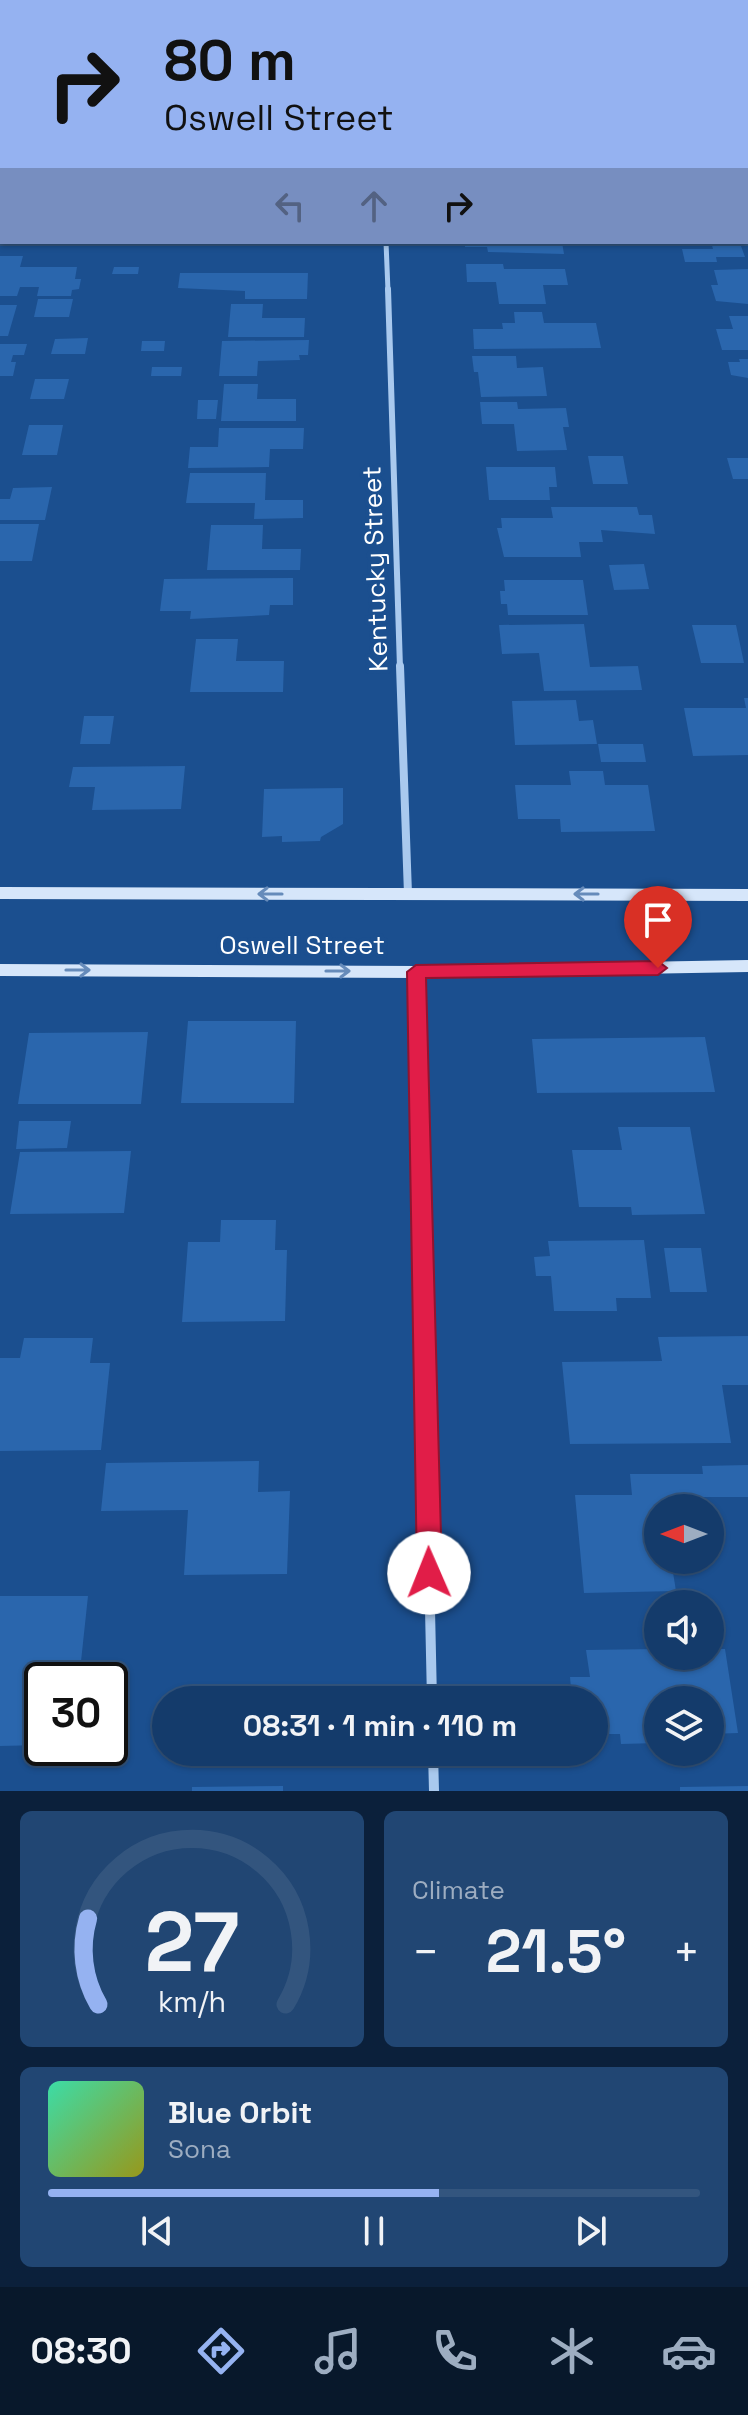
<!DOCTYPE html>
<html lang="en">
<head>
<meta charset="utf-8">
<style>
	:root { --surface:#143b6b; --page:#214673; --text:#f1f3f6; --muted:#9dadc1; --line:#33557e; --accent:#95b2f1 }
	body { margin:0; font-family:"Space Grotesk",sans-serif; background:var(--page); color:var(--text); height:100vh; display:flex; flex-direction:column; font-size:30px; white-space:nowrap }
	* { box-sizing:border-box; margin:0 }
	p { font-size:26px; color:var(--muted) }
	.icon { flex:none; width:44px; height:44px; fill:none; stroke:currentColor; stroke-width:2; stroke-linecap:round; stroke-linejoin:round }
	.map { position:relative; height:1791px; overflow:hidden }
	.panel { display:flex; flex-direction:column; gap:20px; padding:20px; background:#0b203b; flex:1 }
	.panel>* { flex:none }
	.guide { position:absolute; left:0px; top:0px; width:748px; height:244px; box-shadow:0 2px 6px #0004,0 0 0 2px var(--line); background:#95b2f1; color:#111; overflow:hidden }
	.needle { width:52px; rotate:270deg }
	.buttons { position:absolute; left:644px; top:1494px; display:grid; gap:16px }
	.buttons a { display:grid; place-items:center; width:80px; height:80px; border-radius:50%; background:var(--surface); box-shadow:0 2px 6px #0004,0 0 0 2px var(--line); font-size:40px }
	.speed { position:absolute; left:24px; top:1662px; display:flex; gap:16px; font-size:40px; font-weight:700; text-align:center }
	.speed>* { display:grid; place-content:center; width:104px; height:104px; border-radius:50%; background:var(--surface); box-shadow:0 2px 6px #0004,0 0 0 2px var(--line); line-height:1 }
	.speed .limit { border:4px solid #111; border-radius:12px; background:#fff; color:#111 }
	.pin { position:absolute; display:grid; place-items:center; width:68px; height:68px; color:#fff; margin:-82px -34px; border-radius:50% 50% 50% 0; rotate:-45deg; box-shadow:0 0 8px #0007 }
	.pin .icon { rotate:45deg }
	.me { position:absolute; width:88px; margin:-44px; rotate:359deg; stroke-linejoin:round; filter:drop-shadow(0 0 6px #0008) }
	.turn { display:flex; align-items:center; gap:28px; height:168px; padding:0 32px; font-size:36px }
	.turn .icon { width:104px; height:104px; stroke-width:2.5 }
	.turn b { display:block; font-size:56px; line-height:68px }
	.lanes { display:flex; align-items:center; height:76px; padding:0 32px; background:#0003; justify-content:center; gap:40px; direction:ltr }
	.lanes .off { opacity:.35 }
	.big { font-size:60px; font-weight:600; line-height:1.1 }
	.panel .tile { flex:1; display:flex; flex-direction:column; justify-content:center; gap:12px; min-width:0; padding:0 28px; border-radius:12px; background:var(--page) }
	.panel .dial { align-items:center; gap:0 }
	.dial svg { height:208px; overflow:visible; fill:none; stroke:var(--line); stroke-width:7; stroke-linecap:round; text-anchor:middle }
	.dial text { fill:var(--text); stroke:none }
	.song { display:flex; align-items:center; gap:24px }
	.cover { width:96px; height:96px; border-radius:12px; background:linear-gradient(135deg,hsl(160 70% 55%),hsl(60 70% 35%)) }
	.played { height:8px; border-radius:4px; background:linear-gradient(90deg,var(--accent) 60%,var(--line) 60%) }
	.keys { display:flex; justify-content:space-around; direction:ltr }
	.heat { display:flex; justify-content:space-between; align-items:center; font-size:44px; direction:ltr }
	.panel .tiles { flex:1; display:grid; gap:20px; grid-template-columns:1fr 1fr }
	.tile:last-child { grid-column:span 2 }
	.trip { position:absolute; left:152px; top:1686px; width:456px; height:80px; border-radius:40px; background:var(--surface); box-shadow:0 2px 6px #0004,0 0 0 2px var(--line); font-weight:600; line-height:80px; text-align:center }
	.tab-bar { display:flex; height:128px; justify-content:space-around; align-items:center; background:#08182b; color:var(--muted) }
	.tab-bar .icon { width:56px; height:56px }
	.tab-bar .on { color:var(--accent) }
	.tab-bar b { font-size:36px; color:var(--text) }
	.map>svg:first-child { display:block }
	.building { fill:#2a66ad }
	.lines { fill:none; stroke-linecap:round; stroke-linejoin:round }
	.street-far3 { stroke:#a9c9ee; stroke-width:5 }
	.street-far2 { stroke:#a9c9ee; stroke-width:6 }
	.street-far1 { stroke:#a9c9ee; stroke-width:8 }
	.street { stroke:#a9c9ee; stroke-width:10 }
	.secondary { fill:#d6e6fa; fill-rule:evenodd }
	.oneway { stroke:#668bba }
	.route { fill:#e11d48; stroke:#92132f; stroke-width:2 }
	.labels { text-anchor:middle; stroke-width:8; stroke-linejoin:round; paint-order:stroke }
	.street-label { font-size:26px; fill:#fff; stroke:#1b4f8f }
</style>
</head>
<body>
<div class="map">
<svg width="748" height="1791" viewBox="0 0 748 1791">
	<rect width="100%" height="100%" fill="#1b4f8f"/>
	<path class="building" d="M465 242H562L564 254 488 252 487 247H465Z
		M711 242H748V246H741L745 257H716L717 262H685L682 249H713Z
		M0 256H23L20 267H77L75 279H81L79 289 72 290 71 296H37L39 287H20L17 296H0Z
		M466 264H503L504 269H565L568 285H543L546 304H499L496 282H467Z
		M114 267H139L138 274H112Z
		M748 269V304L716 301 711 285H718L714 270Z
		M180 273H308L307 299H245V291L178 288Z
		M38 299H73L69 317H34Z
		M231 304H263L262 318H305L304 337H228Z
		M0 305H17L8 336H0Z
		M514 312H542L544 323H596L601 348 474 349 473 329H503L502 323H515Z
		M729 316H748V350H722L716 329H733Z
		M88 338 85 354H51L55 339Z
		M309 340 308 355H299L300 360 258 361 257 376H219L222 341Z
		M142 341H165L164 351H141Z
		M0 344H27L24 355H13L11 362H16L13 376H0Z
		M472 356H516L517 368 543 367 547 396 481 397 478 372H474Z
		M739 359H748V378L731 375 728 362H740Z
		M152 367H182L181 376H151Z
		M35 379H69L64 399H30Z
		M224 384H258L257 399H296V421H221Z
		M198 400H218L216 419H197Z
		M480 402H517L518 409 566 408 569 427H563L567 450 517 451 514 424H482Z
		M29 425H63L57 455H22Z
		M219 428H304L303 449H270L269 467 188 468 190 447H218Z
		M588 456H623L628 484H593Z
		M727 458H748V479H733Z
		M486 467H555L557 487H549L550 500H489Z
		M190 473H266L265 500H303V518L254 519 255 503H186Z
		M52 487 45 520H0V499H10L13 488Z
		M551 507H637L639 515H652L655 534 601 530 603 542H579L581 557H504L497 528H502L501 518H553Z
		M0 524H39L32 561H0Z
		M211 525H263L262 549H301L300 570H207Z
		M644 564 649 589 614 590 609 565Z
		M293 578V605H270L269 615 190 619 191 611H160L164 579Z
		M504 580H583L588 615H508L507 604H501L500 591H505Z
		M584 624 590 667 638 666 642 690 544 691 539 653 502 654 499 625Z
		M692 625H736L744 663H701Z
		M196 639H238L236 661H284L283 692H190Z
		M744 698H748V755L693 756 684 708H746Z
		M576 700 579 721 593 720 597 744 515 745 512 701Z
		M84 716H114L110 744H80Z
		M598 744H643L646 762H601Z
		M185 766 181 809 92 810 95 787H69L73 767Z
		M569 771H603L605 785H648L655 831 561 832 560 819H518L515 785H571Z
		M343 788V824L321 837 320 841 282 842V836L262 837 264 789Z
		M188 1021H296L294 1103H181Z
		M148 1032 141 1104H18L29 1033Z
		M705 1037 715 1092 537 1093 532 1039Z
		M19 1121H71L67 1148 16 1149Z
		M618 1127H690L705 1214 632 1215 631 1207H579L572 1150H622Z
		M131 1151 124 1213 10 1214 20 1152Z
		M221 1220H276L275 1250H287L285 1321 182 1322 188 1242H220Z
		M644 1240 651 1298H616L617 1311H554L551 1276H536L534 1257 550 1256 548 1241Z
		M664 1248H701L707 1292H670Z
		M748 1336V1385H722L731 1443 570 1444 562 1362 662 1361 658 1337Z
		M24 1338H93L90 1363H110L101 1450 0 1451V1358H20Z
		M259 1461 258 1492 290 1491 287 1574 184 1575 188 1510 101 1511 106 1463Z
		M748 1465V1497H687L689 1508H658V1560H671L676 1591 584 1593 575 1495H632L630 1474H703L702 1466Z
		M0 1596H88L79 1680H42V1745L0 1746Z
		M658 1649V1656H710V1649H725L738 1733 710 1734V1700H658V1743L621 1744 620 1734H594V1700H572L570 1677H590L586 1650Z
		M283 1786V1791H192V1787Z
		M748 1786V1791H680V1787Z"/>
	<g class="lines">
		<path class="street-far3" d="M386 242 388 291"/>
		<path class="street-far2" d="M388 289 400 668"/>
		<path class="street-far1" d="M400 666 408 894
			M416 972 420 1157"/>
		<path class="street" d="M420 1155 432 1700
			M433 1752 434 1791"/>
		<path class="secondary" d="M0 887 748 889V901L0 899Z
			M748 960V972L416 978 0 976V964L416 966Z"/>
	</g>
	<defs><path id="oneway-shaft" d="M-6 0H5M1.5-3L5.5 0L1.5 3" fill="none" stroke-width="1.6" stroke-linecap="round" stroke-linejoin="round" transform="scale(2)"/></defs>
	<g class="oneway">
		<use href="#oneway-shaft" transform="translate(270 894) rotate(-180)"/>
		<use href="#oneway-shaft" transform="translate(586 894) rotate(-180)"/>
		<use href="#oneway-shaft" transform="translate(78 970)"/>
		<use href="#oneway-shaft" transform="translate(338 971)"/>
	</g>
	<path class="route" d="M658 961 667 968 658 975 426 978 442 1573 438 1582 429 1585 420 1582 417 1573 407 972 416 965Z"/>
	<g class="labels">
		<g class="street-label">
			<text transform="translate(375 569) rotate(-92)" y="9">Kentucky Street</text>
			<text x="302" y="954">Oswell Street</text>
		</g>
	</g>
</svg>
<div class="buttons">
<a><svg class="needle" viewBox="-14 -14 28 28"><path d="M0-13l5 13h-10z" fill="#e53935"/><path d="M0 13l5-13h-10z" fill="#9dadc1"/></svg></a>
<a><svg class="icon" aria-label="sound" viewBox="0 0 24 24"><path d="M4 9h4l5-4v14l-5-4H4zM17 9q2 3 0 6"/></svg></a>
<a><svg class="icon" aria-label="layers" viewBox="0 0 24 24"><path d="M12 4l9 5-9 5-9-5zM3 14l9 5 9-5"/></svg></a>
</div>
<div class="speed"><div class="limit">30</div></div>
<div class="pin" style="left:658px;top:968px;background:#d93025"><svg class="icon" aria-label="arrive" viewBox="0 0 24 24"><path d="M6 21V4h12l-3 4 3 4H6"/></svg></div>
<svg class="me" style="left:429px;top:1573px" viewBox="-20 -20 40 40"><circle r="19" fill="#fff"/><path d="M0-13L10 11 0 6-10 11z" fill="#e11d48"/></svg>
<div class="trip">08:31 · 1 min · 110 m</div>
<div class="guide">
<div class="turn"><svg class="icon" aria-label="right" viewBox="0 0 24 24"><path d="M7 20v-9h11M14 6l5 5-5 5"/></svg><div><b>80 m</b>Oswell Street</div></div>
<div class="lanes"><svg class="icon off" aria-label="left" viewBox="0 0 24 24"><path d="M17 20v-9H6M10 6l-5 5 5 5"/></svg><svg class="icon off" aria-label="ahead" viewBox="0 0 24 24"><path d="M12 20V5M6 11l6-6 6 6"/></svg><svg class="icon" aria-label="right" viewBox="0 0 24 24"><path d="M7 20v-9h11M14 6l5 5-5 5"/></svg></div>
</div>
</div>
<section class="panel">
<div class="tiles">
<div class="tile dial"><svg viewBox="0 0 100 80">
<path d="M14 69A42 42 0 1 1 86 69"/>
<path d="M14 69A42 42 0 0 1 10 36" stroke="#95b2f1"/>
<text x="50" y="56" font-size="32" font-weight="700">27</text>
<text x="50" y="72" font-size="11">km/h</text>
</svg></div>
<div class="tile"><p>Climate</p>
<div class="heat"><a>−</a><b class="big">21.5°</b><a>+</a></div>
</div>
<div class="tile">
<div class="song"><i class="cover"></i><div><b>Blue Orbit</b><p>Sona</p></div></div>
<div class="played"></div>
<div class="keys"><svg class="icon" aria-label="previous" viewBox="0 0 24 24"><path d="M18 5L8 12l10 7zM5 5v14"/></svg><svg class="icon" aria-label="pause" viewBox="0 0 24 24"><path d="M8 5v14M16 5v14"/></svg><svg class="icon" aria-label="next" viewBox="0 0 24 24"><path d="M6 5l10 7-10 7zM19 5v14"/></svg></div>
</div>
</div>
</section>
<nav class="tab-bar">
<b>08:30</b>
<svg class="icon on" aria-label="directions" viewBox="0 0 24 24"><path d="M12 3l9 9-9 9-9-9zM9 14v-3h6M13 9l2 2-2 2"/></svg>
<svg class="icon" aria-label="music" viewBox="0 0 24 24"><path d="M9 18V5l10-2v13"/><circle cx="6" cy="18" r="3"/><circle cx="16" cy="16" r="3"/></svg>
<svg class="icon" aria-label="phone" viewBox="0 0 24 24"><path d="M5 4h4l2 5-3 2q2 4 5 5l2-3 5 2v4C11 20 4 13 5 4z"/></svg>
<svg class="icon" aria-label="climate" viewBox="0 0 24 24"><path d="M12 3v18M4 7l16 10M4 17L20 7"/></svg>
<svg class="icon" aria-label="car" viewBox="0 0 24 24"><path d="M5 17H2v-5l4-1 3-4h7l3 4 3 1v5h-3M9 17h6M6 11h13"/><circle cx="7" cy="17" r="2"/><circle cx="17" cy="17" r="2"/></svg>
</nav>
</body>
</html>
